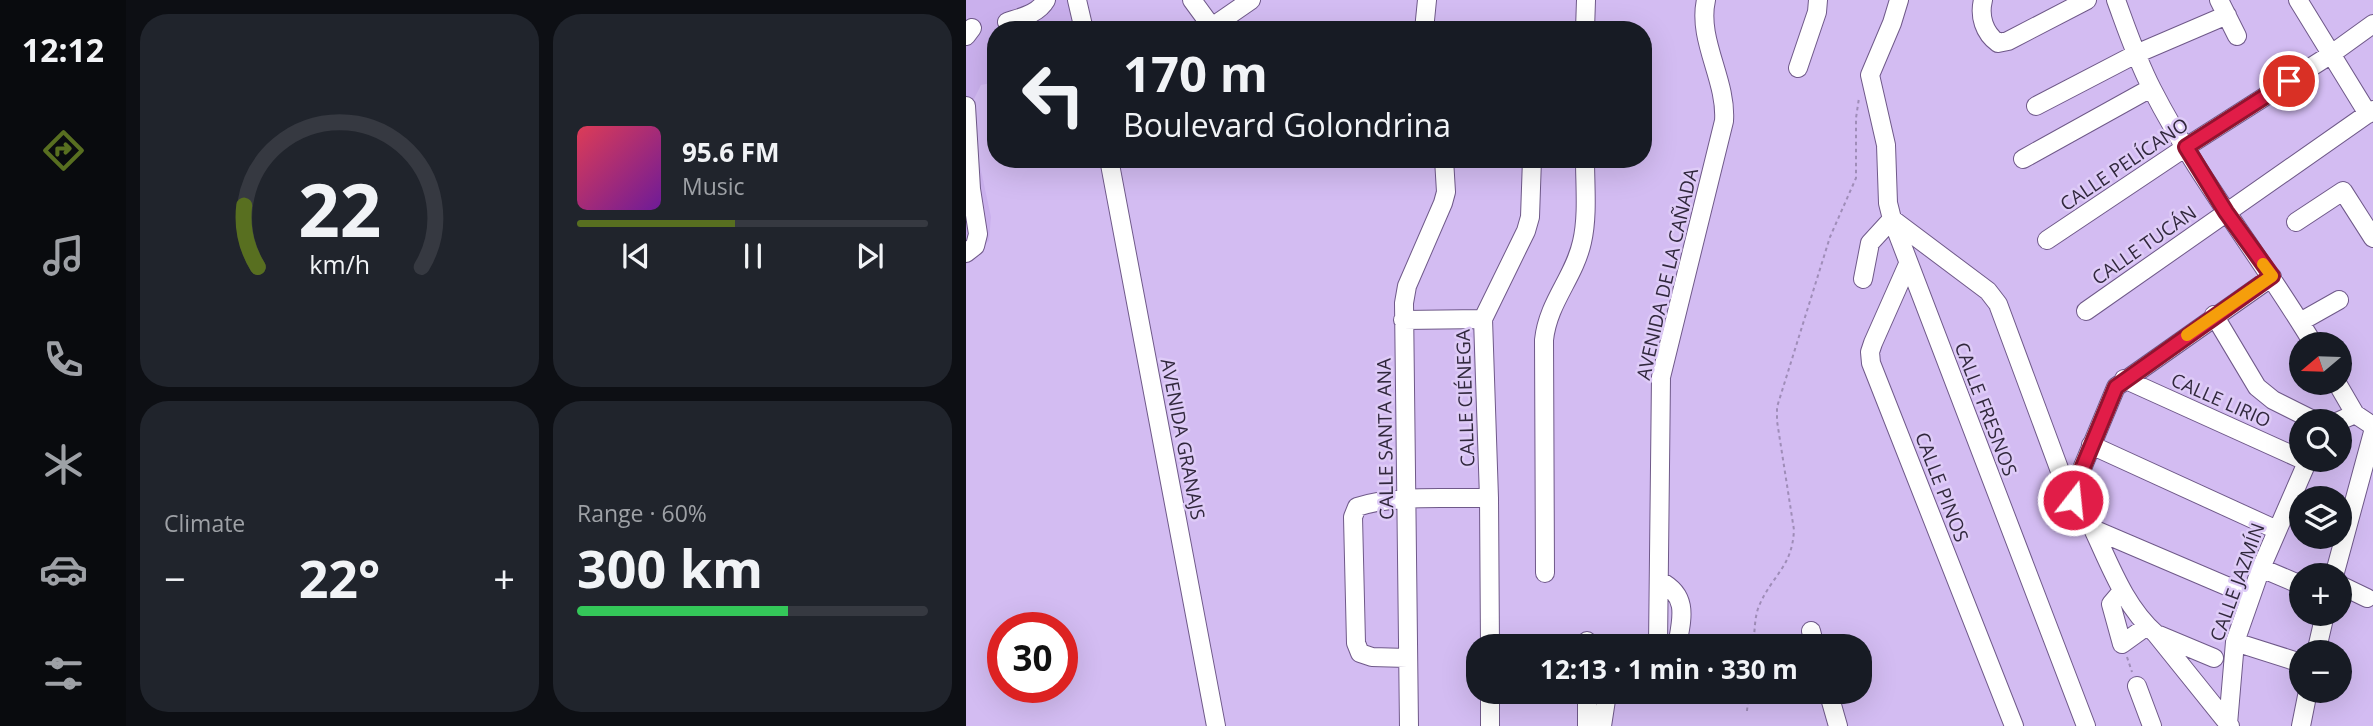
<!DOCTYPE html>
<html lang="en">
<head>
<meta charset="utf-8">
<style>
	:root { --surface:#171b24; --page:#20242c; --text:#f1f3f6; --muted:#9ea1a6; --line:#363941; --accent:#586f20 }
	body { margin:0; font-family:"Open Sans",sans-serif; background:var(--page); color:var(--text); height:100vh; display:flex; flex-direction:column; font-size:26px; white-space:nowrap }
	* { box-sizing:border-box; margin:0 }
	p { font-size:23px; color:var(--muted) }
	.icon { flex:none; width:38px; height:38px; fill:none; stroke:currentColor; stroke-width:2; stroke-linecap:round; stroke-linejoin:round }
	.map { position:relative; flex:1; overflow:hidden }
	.details { display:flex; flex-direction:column; gap:14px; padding:14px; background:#0d0f14; width:840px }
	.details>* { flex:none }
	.banner { position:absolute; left:21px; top:21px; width:665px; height:147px; border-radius:28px; box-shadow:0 7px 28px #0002; background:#171b24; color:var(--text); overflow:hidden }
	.needle { width:46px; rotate:251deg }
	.controls { position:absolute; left:1323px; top:332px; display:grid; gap:14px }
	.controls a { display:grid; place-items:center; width:63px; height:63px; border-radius:50%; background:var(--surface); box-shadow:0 7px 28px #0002; font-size:35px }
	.speed { position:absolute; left:21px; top:612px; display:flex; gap:14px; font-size:35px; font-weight:700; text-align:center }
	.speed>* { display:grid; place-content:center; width:91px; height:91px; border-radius:50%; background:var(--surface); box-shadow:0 7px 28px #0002; line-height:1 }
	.speed .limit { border:10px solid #d22; background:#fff; color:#111 }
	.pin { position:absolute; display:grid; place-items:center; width:60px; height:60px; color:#fff; margin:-30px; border:4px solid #fff; border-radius:50%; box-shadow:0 2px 7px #0007 }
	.me { position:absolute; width:77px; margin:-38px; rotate:16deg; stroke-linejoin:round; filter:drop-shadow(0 0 5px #0008) }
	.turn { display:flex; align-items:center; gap:24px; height:147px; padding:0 21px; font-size:32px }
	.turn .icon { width:91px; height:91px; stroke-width:2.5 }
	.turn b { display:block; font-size:49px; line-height:60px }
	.big { font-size:52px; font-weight:700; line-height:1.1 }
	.details .card { flex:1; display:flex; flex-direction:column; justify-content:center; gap:10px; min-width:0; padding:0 24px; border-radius:28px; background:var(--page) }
	.details .dial { align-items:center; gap:0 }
	.dial svg { height:182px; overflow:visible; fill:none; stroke:var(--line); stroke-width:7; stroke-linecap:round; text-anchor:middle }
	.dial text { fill:var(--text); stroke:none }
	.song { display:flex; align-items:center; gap:21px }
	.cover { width:84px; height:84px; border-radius:10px; background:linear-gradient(135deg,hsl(350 70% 55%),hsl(280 70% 35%)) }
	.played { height:7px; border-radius:4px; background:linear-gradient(90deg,var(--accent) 45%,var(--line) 45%) }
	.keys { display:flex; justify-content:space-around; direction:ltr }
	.heat { display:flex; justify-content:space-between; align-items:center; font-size:38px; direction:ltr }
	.charge { height:10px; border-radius:5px; background:linear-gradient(90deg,#34c759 60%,var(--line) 0) }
	.details .tiles { flex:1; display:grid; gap:14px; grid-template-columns:repeat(2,1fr) }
	.trip { position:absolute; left:500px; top:634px; width:406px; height:70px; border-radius:28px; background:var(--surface); box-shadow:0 7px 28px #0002; font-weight:700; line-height:70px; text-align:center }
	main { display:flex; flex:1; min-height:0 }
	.dock { display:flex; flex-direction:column; width:126px; justify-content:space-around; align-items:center; background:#090b0e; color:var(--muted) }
	.dock .icon { width:49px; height:49px }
	.dock .selected { color:var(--accent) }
	.dock b { font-size:32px; color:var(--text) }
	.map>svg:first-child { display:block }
	.built { fill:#cab0ed }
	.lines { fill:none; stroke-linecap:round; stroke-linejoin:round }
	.minor-casing { stroke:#6f5989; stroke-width:20 }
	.path { stroke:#9f8db8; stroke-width:2; stroke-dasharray:3.5 3.5; stroke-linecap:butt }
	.minor { stroke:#fff; stroke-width:18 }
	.route-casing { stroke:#92132f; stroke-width:18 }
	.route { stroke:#e11d48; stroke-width:12 }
	.slow { stroke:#f59e0b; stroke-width:12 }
	.labels { text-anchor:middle; stroke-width:5; stroke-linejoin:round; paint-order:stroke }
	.street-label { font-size:19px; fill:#31283d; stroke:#decbf7 }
</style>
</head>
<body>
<main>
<nav class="dock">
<b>12:12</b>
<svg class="icon selected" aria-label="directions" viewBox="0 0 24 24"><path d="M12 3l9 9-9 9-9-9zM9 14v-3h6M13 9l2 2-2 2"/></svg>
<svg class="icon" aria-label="music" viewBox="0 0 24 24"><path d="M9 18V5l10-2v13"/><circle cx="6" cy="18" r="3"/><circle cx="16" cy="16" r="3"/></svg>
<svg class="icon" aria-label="phone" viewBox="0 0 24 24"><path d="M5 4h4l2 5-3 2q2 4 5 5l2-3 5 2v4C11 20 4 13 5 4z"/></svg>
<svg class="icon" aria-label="climate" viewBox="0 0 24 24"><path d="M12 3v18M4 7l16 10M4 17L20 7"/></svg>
<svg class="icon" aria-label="car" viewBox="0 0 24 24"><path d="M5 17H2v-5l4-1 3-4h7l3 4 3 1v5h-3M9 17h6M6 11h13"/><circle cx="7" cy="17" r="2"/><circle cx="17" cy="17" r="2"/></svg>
<svg class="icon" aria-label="filters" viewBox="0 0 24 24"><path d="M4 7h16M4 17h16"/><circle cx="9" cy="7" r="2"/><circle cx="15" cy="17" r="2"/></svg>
</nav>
<section class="details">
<div class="tiles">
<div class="card dial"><svg viewBox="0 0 100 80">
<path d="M14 69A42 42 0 1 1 86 69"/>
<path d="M14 69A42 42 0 0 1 8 42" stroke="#586f20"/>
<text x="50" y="56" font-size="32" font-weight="700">22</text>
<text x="50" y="72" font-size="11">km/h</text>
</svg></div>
<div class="card">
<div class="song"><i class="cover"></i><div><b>95.6 FM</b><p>Music</p></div></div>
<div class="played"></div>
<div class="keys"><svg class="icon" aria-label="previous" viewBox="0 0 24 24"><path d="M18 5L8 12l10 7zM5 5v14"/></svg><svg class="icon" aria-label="pause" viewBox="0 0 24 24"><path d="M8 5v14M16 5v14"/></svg><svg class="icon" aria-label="next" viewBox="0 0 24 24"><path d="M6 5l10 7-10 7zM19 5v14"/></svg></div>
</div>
<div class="card"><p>Climate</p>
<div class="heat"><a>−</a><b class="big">22°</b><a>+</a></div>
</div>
<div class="card"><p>Range · 60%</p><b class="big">300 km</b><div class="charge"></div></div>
</div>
</section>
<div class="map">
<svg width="1407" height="726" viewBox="0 0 1407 726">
	<rect width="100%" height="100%" fill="#d3bcf2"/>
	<path class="built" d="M0 0H112L115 15 107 30H30V82L15 85 8 99 7 116 11 152 25 217 23 240 10 257 0 264Z"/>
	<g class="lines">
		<defs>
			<path id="minor" d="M111 0 118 30
				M226 0 248 30
				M933 0 926 23 904 75 920 145 922 203 926 219 1120 726
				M1017 0C1013 16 1018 33 1032 43L1042 41 1121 0
				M1150 0C1161 30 1171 60 1186 89 1232 179 1296 258 1348 345
				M1253 0 1271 36
				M1332 0 1402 114
				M41 22C56 17 72 14 80 0
				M246 27 285 0
				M458 30 461 0
				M619 30 620 0
				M0 36 6 28
				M832 68 851 12 852 0
				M0 106 5 189 12 234 9 246 0 253
				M1070 106 1170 54 1261 15
				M143 159 250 726
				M1057 159 1185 88
				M1330 222 1377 191 1407 238
				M1081 240 1220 147 1364 55 1407 24
				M942 264 907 343 904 352 905 363 1048 726
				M897 279 904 243 926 219 1022 291 1032 304 1098 482 1110 510 1127 529 1284 596
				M1120 311 1407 110
				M1248 315 1291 387 1307 400 1351 422
				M437 320 517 319
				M1334 322 1373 300
				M1158 379 1335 459
				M1371 383 1389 414 1407 426
				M1371 422 1389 414
				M1125 445 1311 530
				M1107 500 1110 483 1150 387 1306 277
				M1127 529C1144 565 1159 607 1190 634L1264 726
				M1295 568 1335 585
				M579 573 578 340C582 302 608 278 616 242 622 216 619 186 619 159
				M1368 576 1407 432
				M694 581C723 596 716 618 711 646
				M1374 585 1401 598
				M1156 591 1145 604 1156 644 1181 626
				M845 631 849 646
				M1193 635 1248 658
				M1269 642 1335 663
				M524 646 523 498 517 319 560 231 564 217 566 159
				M621 646V641
				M692 646 695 377 758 121C761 80 731 40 740 0
				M1350 653 1359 614
				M441 658 406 657 394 653 390 643 387 517 391 507C429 494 483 499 523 498
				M1171 686 1186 726
				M524 691V726
				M621 691V726
				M862 691 872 726
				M1262 724 1269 642 1295 568 1342 460
				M443 726 438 303 441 286 477 203 480 192 478 159
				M636 726 640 700 645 691
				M1335 726 1342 691"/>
		</defs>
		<use href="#minor" class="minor-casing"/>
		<path class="path" d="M787 646C789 633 788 618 793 606 806 575 826 568 828 530L811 421V407L864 237 890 178V118L893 98
			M1161 657 1166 672
			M781 711 783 691"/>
		<use href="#minor" class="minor"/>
	</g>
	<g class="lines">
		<defs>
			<path id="route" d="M1107 500V491L1150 387 1306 276 1260 212 1220 147 1323 81"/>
		</defs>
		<use href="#route" class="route-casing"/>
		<use href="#route" class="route"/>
		<path class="slow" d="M1221 335 1306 276 1297 264"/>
	</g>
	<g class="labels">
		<g class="street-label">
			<text transform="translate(1158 164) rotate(-34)" y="7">CALLE PELÍCANO</text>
			<text transform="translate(1178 245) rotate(-35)" y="7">CALLE TUCÁN</text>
			<text transform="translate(701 274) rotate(-77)" y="7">AVENIDA DE LA CAÑADA</text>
			<text transform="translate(499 398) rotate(-92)" y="7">CALLE CIÉNEGA</text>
			<text transform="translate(1255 400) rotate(24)" y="7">CALLE LIRIO</text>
			<text transform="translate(1020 409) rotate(69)" y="7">CALLE FRESNOS</text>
			<text transform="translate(217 439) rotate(79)" y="7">AVENIDA GRANAJS</text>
			<text transform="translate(419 439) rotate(-91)" y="7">CALLE SANTA ANA</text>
			<text transform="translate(976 487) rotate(69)" y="7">CALLE PINOS</text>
			<text transform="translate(1271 582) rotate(-70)" y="7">CALLE JAZMÍN</text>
		</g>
	</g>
</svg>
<div class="controls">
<a><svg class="needle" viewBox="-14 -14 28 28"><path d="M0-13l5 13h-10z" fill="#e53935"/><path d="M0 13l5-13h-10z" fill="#9ea1a6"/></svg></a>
<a><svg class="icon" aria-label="search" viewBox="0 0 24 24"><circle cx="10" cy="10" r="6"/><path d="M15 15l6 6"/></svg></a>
<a><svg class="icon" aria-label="layers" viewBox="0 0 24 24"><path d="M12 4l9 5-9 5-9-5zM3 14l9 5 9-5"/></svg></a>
<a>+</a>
<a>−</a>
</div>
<div class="speed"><div class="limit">30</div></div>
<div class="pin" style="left:1323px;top:81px;background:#d93025"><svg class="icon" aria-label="arrive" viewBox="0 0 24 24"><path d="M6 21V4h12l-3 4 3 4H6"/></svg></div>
<svg class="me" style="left:1107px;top:500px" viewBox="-20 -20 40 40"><circle r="17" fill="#e11d48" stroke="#fff" stroke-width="3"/><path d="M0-11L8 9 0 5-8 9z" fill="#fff"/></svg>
<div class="trip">12:13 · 1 min · 330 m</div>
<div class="banner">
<div class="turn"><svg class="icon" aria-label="left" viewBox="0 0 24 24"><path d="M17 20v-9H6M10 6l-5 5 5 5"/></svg><div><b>170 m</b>Boulevard Golondrina</div></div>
</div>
</div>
</main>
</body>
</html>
